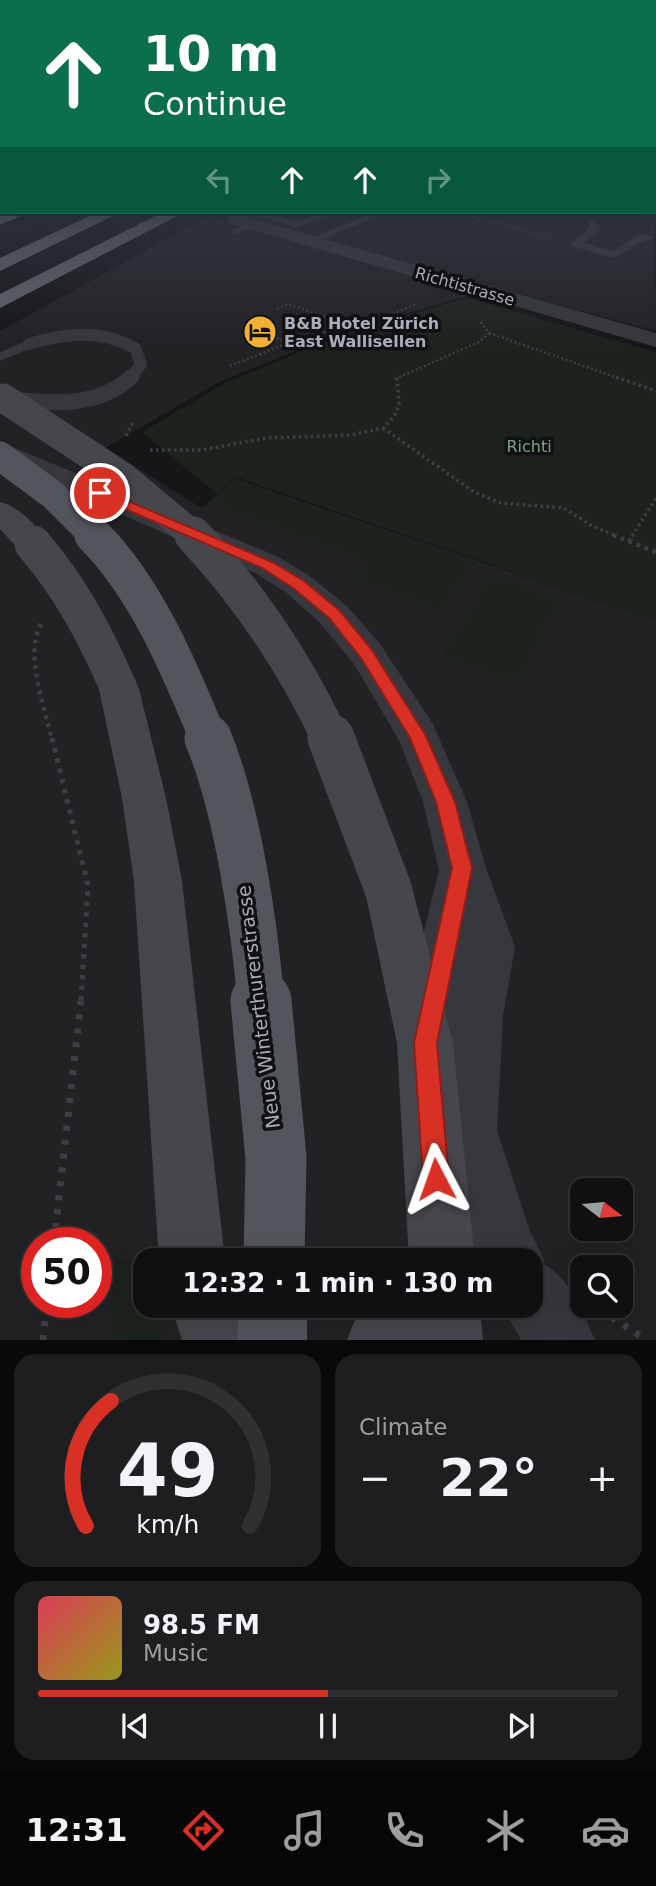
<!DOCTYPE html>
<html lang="en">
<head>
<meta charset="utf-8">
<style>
	:root { --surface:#101012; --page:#1e1e20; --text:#f1f3f6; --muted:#9c9d9f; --line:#303032; --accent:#d93025 }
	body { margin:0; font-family:"DejaVu Sans",sans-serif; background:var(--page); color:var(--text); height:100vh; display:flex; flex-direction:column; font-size:26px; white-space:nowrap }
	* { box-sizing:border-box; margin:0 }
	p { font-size:23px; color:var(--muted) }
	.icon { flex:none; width:38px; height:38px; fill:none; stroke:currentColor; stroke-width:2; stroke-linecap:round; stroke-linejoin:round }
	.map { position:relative; height:1340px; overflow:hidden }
	.side { display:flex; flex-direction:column; gap:14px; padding:14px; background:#09090a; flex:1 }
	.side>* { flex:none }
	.banner { position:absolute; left:0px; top:0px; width:656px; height:214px; box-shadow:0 7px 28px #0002,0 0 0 2px var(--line); background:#0b6e4f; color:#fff; overflow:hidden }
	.needle { width:46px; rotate:106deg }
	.controls { position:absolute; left:570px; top:1178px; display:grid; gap:14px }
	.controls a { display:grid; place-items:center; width:63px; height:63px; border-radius:14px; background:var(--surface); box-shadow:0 7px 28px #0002,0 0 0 2px var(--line); font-size:35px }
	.speed { position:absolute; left:21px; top:1227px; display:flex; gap:14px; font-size:35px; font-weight:700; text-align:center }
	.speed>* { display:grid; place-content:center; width:91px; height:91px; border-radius:50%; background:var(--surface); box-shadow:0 7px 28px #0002,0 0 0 2px var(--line); line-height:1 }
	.speed .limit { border:10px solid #d22; background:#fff; color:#111 }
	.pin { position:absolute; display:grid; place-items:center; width:60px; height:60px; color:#fff; margin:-30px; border:4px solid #fff; border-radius:50%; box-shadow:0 2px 7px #0007 }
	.me { position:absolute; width:77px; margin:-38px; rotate:356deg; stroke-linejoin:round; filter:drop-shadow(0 0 5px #0008) }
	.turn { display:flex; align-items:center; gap:24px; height:147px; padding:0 28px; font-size:32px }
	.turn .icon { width:91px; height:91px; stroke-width:2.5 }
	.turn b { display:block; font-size:49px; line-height:60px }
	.lanes { display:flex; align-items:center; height:66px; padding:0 28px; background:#0003; justify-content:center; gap:35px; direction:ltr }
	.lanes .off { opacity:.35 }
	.big { font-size:52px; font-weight:800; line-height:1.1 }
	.side .card { flex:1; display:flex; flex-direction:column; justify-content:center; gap:10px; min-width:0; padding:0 24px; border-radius:21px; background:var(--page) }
	.side .dial { align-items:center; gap:0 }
	.dial svg { height:182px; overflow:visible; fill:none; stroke:var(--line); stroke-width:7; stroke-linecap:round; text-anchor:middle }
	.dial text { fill:var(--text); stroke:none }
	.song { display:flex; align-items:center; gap:21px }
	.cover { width:84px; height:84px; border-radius:10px; background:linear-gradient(135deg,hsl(350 70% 55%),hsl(60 70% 35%)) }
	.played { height:7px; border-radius:4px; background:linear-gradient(90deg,var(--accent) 50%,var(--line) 50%) }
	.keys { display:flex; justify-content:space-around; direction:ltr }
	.heat { display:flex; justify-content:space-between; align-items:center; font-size:38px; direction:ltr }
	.side .tiles { flex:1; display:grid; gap:14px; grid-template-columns:1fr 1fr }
	.card:last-child { grid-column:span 2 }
	.trip { position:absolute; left:133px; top:1248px; width:410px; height:70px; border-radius:21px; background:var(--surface); box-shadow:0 7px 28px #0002,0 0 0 2px var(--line); font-weight:800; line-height:70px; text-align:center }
	.dock { display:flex; height:112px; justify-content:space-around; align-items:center; background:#060607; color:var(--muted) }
	.dock .icon { width:49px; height:49px }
	.dock .on { color:var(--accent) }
	.dock b { font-size:32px; color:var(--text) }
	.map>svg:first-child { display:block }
	.built { fill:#222225; fill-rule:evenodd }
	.green { fill:#1c231d }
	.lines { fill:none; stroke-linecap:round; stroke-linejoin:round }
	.path-far5 { stroke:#3d3f44; stroke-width:2; stroke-dasharray:2 2.5; stroke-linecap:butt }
	.path-far4 { stroke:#3d3f44; stroke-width:2.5; stroke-dasharray:2 2.5; stroke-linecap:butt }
	.path-far3 { stroke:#3d3f44; stroke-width:3.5; stroke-dasharray:2.5 3.5; stroke-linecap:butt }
	.path-far2 { stroke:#3d3f44; stroke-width:4.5; stroke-dasharray:3.5 5; stroke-linecap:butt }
	.path-far1 { stroke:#3d3f44; stroke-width:5; stroke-dasharray:4.5 6; stroke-linecap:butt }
	.path { stroke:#3d3f44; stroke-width:7; stroke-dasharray:5 9; stroke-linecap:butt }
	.service { fill:#37383d; fill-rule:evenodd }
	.minor { fill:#37383d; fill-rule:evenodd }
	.secondary { fill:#45474d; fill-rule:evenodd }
	.primary { fill:#53555c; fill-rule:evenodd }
	.motorway { fill:#63666e; fill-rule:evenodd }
	.service-bridge-far1 { stroke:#37383d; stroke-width:12 }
	.service-bridge { stroke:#37383d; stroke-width:16 }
	.secondary-bridge-far2 { stroke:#45474d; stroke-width:29 }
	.secondary-bridge-far1 { stroke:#45474d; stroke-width:37 }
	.secondary-bridge { stroke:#45474d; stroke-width:47 }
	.primary-bridge-far3 { stroke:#53555c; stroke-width:29 }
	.primary-bridge-far2 { stroke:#53555c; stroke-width:37 }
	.primary-bridge-far1 { stroke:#53555c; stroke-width:47 }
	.primary-bridge { stroke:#53555c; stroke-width:61 }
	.route { fill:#d93025; stroke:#8d1f18; stroke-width:2 }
	.labels { text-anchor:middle; stroke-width:7; stroke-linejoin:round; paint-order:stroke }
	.far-street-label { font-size:16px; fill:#a8adb8; stroke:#111113 }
	.far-poi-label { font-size:16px; font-weight:bold; fill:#a8adb8; stroke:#111113; text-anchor:start }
	.far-park-label { font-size:16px; fill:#7fa381; stroke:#111113 }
	.street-label { font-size:19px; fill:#a8adb8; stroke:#111113 }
</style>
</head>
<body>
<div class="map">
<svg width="656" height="1340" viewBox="0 0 656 1340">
	<rect width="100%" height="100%" fill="#161618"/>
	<path class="built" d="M654 161 656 331 495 288 342 332 221 381 105 448 202 508 235 479 656 621V1340H0V331L210 215 219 220 234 212H654ZM583 1190H621V1228H583ZM37 1242H96V1302H37ZM145 1260H530V1306H145ZM583 1267H621V1306H583Z"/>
	<path class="green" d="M506 212H587L604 216 580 230Z
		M467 298 656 352V621L236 477 217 494 142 432 225 383 340 335Z
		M237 479 475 562 440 611 355 579 368 562 209 504Z
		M491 575 560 599 517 684 442 654Z
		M140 1258 145 1306H153L167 1340H109L114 1262Z"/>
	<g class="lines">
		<path class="path-far5" d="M424 212H433
			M442 212 465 214 553 238
			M470 225 481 219"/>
		<path class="path-far4" d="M277 309 288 304 348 324
			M489 333 621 379
			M268 335 289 343 349 325 374 322 418 303
			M230 366 288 343
			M395 379 479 342 489 333 479 320"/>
		<path class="path-far3" d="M616 377 656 391
			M383 428 474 492 501 503 564 508 594 527 617 536
			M126 436 134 420
			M150 450H201L266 438 351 435 383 428 394 417 399 404 397 377
			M632 536 656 498"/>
		<path class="path-far2" d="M613 535 656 552
			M629 542 633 535
			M41 624C24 653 45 709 52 740"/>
		<path class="path-far1" d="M52 738 88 886 81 1002"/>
		<path class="path" d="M54 1242 81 1001
			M612 1317 646 1340
			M43 1340 47 1302"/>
		<path class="service" d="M210 212H224L226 214 221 217Z
			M241 212 270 213 296 222 325 212H338L296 228 269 219 240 216Z
			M375 212H388L313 243 304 241Z
			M593 220 602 227 584 243 613 251C625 243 641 229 656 238L641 242 614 258 572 246V242L591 227 588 223Z
			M252 221 255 226 234 234 229 231Z
			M29 340 35 344 34 347 0 361V352Z"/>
		<path class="minor" d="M654 168H656V178H654Z
			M235 214 656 333V347L229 223 226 219 229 215Z
			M0 442 279 557 311 577 347 606 380 644 433 724 467 802 486 868 515 947 503 1016 497 1130 529 1229 544 1260 542 1264C568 1274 584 1315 595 1340H521L502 1306H530V1260H475L469 1246 437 1130 445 1054 427 1062 407 1054 399 1034 439 870 423 802 399 740 354 664 321 624 287 593 255 573 0 461Z"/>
		<path class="secondary" d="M0 502C19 506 39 528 49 544L45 551C22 557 14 544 0 529Z
			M119 674 133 678 139 689 166 798 182 881 225 1260H159L134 881 122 798 99 689 105 678Z
			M389 868 406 875 413 891 453 1043 475 1260H409L397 1043 365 891 372 875Z
			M171 1306H239L252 1340H182Z
			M382 1306H396L412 1312V1306H480L483 1340H347L357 1315Z"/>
		<path class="primary" d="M239 1306H307V1340H237Z"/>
		<path class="motorway" d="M6 212H30L0 225V214Z
			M98 212H121L0 271V258Z
			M163 212H185L0 308V294Z"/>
		<path class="service-bridge-far1" d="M29 344C66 333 100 329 135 348L141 364 130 379"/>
		<path class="service-bridge" d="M8 399C50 404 98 408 131 377"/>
		<path class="secondary-bridge-far2" d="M3 398 125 478 194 536"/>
		<path class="secondary-bridge-far1" d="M193 535C251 597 295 663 331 740
			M33 544C71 588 96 636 119 689"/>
		<path class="secondary-bridge" d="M331 738 389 891"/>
		<path class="primary-bridge-far3" d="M0 456 53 495 94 536"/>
		<path class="primary-bridge-far2" d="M93 535C147 589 180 670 209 740"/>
		<path class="primary-bridge-far1" d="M208 738C238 811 254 923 261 1002"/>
		<path class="primary-bridge" d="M261 1001 276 1158 274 1260"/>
	</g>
	<linearGradient id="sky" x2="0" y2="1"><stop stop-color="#0c0c0d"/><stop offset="0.46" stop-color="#363c48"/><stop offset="1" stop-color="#363c48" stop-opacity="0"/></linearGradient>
	<rect width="656" height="348" fill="url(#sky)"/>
	<path class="route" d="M95 491H104L272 562 304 581 340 611 372 650 426 736 455 802 472 868 437 1043 449 1179 445 1188 436 1191 427 1188 423 1179 414 1043 452 868 436 802 410 738 361 658 329 618 293 588 262 568 95 496Z"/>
	<defs>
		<symbol id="hotel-disc" viewBox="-11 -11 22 22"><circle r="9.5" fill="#f2b134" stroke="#111113"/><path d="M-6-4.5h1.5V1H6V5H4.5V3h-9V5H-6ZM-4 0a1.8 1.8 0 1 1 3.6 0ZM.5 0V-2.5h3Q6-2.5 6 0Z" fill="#111"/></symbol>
	</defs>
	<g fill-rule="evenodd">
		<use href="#hotel-disc" x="241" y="313" width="38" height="38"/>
	</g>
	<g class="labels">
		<g class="far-street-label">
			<text transform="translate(465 286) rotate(16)" y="6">Richtistrasse</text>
		</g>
		<g class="far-poi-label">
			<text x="284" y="329">B&amp;B Hotel Zürich<tspan x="284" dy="18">East Wallisellen</tspan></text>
		</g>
		<g class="far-park-label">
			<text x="529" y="452">Richti</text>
		</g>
		<g class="street-label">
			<text transform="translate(258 1007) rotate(-97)" y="7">Neue Winterthurerstrasse</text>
		</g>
	</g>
</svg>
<div class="controls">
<a><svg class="needle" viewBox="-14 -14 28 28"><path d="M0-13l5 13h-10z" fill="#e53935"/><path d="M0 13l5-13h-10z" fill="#9c9d9f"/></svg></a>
<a><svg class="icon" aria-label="search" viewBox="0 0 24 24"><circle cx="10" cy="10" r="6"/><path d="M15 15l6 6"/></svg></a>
</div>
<div class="speed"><div class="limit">50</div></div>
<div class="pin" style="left:100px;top:493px;background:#d93025"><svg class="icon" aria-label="arrive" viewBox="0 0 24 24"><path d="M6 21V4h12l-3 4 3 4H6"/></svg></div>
<svg class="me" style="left:436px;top:1179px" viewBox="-20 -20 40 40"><path d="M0-17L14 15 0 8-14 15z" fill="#d93025" stroke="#fff" stroke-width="4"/></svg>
<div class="trip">12:32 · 1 min · 130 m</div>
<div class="banner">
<div class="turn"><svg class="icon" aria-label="ahead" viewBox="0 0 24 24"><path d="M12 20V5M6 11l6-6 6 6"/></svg><div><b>10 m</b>Continue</div></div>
<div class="lanes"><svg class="icon off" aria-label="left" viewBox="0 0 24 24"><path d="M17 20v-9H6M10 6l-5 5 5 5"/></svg><svg class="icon" aria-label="ahead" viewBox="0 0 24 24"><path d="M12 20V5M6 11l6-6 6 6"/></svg><svg class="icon" aria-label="ahead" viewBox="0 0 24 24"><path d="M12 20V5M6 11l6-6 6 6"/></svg><svg class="icon off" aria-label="right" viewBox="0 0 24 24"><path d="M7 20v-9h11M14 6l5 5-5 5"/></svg></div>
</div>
</div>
<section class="side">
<div class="tiles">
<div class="card dial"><svg viewBox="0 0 100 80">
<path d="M14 69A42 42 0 1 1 86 69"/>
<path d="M14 69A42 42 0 0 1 25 14" stroke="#d93025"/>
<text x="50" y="56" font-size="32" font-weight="700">49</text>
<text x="50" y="72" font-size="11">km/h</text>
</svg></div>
<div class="card"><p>Climate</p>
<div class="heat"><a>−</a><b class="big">22°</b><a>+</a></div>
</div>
<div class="card">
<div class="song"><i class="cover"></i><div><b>98.5 FM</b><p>Music</p></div></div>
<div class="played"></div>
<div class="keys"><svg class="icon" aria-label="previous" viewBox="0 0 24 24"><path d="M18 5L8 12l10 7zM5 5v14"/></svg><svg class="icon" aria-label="pause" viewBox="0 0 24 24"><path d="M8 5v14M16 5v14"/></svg><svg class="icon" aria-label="next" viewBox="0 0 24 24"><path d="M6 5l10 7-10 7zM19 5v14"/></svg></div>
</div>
</div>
</section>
<nav class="dock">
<b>12:31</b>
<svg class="icon on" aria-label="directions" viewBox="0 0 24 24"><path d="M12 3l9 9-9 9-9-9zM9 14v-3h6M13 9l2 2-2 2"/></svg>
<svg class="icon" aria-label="music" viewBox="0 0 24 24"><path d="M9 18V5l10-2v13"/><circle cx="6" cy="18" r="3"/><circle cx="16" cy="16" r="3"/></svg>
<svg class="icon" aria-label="phone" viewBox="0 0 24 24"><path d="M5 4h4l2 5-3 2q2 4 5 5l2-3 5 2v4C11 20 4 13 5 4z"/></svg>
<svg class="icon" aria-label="climate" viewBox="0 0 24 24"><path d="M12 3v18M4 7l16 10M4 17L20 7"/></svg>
<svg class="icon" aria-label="car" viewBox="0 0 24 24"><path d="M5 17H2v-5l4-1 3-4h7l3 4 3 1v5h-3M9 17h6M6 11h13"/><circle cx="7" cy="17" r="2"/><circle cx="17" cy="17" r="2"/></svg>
</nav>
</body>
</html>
